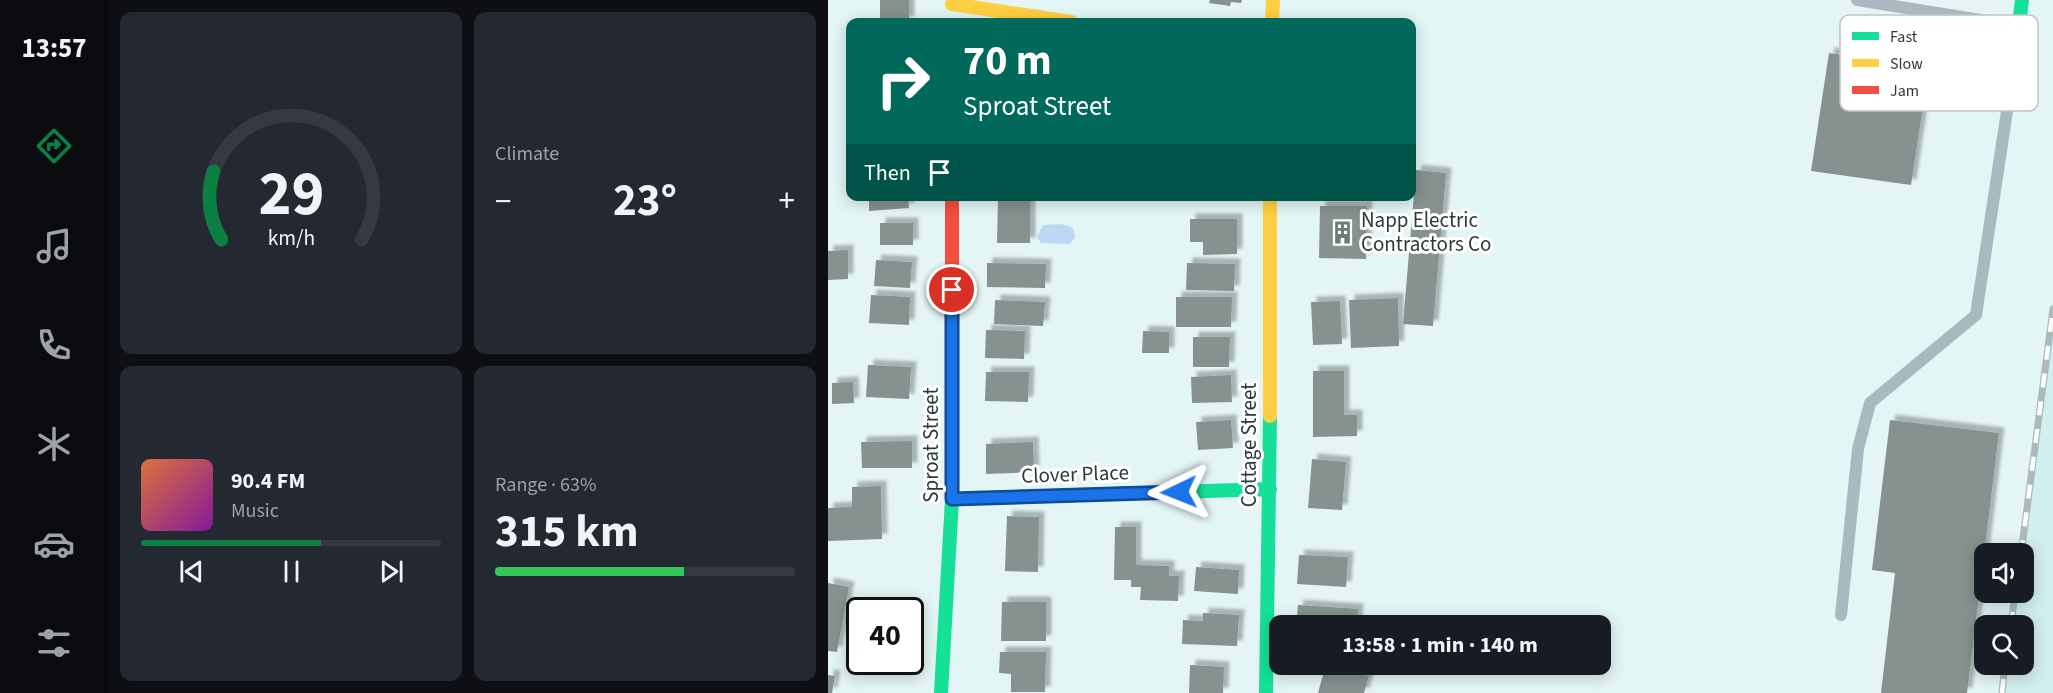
<!DOCTYPE html>
<html lang="en">
<head>
<meta charset="utf-8">
<style>
	:root { --surface:#171b24; --page:#242831; --text:#f1f3f6; --muted:#9ea1a6; --line:#363941; --accent:#0b8043 }
	body { margin:0; font-family:"Source Sans 3",sans-serif; background:var(--page); color:var(--text); height:100vh; display:flex; flex-direction:column; font-size:22px; white-space:nowrap }
	* { box-sizing:border-box; margin:0 }
	p { font-size:20px; color:var(--muted) }
	.icon { flex:none; width:33px; height:33px; fill:none; stroke:currentColor; stroke-width:2; stroke-linecap:round; stroke-linejoin:round }
	.map { position:relative; flex:1; overflow:hidden }
	.side { display:flex; flex-direction:column; gap:12px; padding:12px; background:#0d0f14; width:720px }
	.side>* { flex:none }
	.top-card { position:absolute; left:18px; top:18px; width:570px; height:183px; border-radius:12px; box-shadow:0 3px 15px #0003; background:#00695c; color:#fff; overflow:hidden }
	.tools { position:absolute; left:1146px; top:543px; display:grid; gap:12px }
	.tools a { display:grid; place-items:center; width:60px; height:60px; border-radius:12px; background:var(--surface); box-shadow:0 3px 15px #0003; font-size:30px }
	.speed { position:absolute; left:18px; top:597px; display:flex; gap:12px; font-size:30px; font-weight:700; text-align:center }
	.speed>* { display:grid; place-content:center; width:78px; height:78px; border-radius:50%; background:var(--surface); box-shadow:0 3px 15px #0003; line-height:1 }
	.speed .limit { border:3px solid #111; border-radius:9px; background:#fff; color:#111 }
	.pin { position:absolute; display:grid; place-items:center; width:51px; height:51px; color:#fff; margin:-26px; border:3px solid #fff; border-radius:50%; box-shadow:0 2px 6px #0007 }
	.me { position:absolute; width:66px; margin:-33px; rotate:268deg; stroke-linejoin:round; filter:drop-shadow(0 0 4px #0008) }
	.turn { display:flex; align-items:center; gap:21px; height:126px; padding:0 18px; font-size:27px }
	.turn .icon { width:78px; height:78px; stroke-width:2.5 }
	.turn b { display:block; font-size:42px; line-height:51px }
	.then { display:flex; align-items:center; height:57px; padding:0 18px; background:#0003; gap:12px; font-size:22px }
	.big { font-size:45px; font-weight:700; line-height:1.1 }
	.side .card { flex:1; display:flex; flex-direction:column; justify-content:center; gap:9px; min-width:0; padding:0 21px; border-radius:12px; background:var(--page) }
	.side .dial { align-items:center; gap:0 }
	.dial svg { height:156px; overflow:visible; fill:none; stroke:var(--line); stroke-width:7; stroke-linecap:round; text-anchor:middle }
	.dial text { fill:var(--text); stroke:none }
	.song { display:flex; align-items:center; gap:18px }
	.cover { width:72px; height:72px; border-radius:9px; background:linear-gradient(135deg,hsl(20 70% 55%),hsl(290 70% 35%)) }
	.played { height:6px; border-radius:3px; background:linear-gradient(90deg,var(--accent) 60%,var(--line) 60%) }
	.keys { display:flex; justify-content:space-around; direction:ltr }
	.heat { display:flex; justify-content:space-between; align-items:center; font-size:33px; direction:ltr }
	.charge { height:9px; border-radius:4px; background:linear-gradient(90deg,#34c759 63%,var(--line) 0) }
	.side .tiles { flex:1; display:grid; gap:12px; grid-template-columns:repeat(2,1fr) }
	.trip { position:absolute; left:441px; top:615px; width:342px; height:60px; border-radius:12px; background:var(--surface); box-shadow:0 3px 15px #0003; font-weight:700; line-height:60px; text-align:center }
	main { display:flex; flex:1; min-height:0 }
	.menu { display:flex; flex-direction:column; width:108px; justify-content:space-around; align-items:center; background:#090b0e; color:var(--muted) }
	.menu .icon { width:42px; height:42px }
	.menu .current { color:var(--accent) }
	.menu b { font-size:27px; color:var(--text) }
	.map>svg:first-child { display:block }
	.built { fill:#d1efee }
	.water { fill:#bdd8f4 }
	.building { fill:#85928f; filter:url(#shadow) }
	.lines { fill:none; stroke-linecap:round; stroke-linejoin:round }
	.lane { stroke:#a8babf; stroke-width:12 }
	.fast { stroke:#16e098; stroke-width:14 }
	.slow { stroke:#ffcf43; stroke-width:14 }
	.jam { stroke:#f24e42; stroke-width:14 }
	.rail-casing { stroke:#abbabb; stroke-width:7 }
	.rail { stroke:#fff; stroke-width:4.5; stroke-dasharray:14; stroke-linecap:butt }
	.route-casing { stroke:#114b97; stroke-width:15 }
	.route { stroke:#1a73e8; stroke-width:10 }
	.labels { text-anchor:middle; stroke-width:6; stroke-linejoin:round; paint-order:stroke }
	.poi-label { font-size:21px; fill:#2d3a3a; stroke:#fff; text-anchor:start }
	.street-label { font-size:21px; fill:#2d3a3a; stroke:#fff }
	.key { fill:#fff; stroke:#c0c4c4; stroke-width:1.5 }
	.key-label { font-size:16px; fill:#2d3a3a }
</style>
</head>
<body>
<main>
<nav class="menu">
<b>13:57</b>
<svg class="icon current" aria-label="directions" viewBox="0 0 24 24"><path d="M12 3l9 9-9 9-9-9zM9 14v-3h6M13 9l2 2-2 2"/></svg>
<svg class="icon" aria-label="music" viewBox="0 0 24 24"><path d="M9 18V5l10-2v13"/><circle cx="6" cy="18" r="3"/><circle cx="16" cy="16" r="3"/></svg>
<svg class="icon" aria-label="phone" viewBox="0 0 24 24"><path d="M5 4h4l2 5-3 2q2 4 5 5l2-3 5 2v4C11 20 4 13 5 4z"/></svg>
<svg class="icon" aria-label="climate" viewBox="0 0 24 24"><path d="M12 3v18M4 7l16 10M4 17L20 7"/></svg>
<svg class="icon" aria-label="car" viewBox="0 0 24 24"><path d="M5 17H2v-5l4-1 3-4h7l3 4 3 1v5h-3M9 17h6M6 11h13"/><circle cx="7" cy="17" r="2"/><circle cx="17" cy="17" r="2"/></svg>
<svg class="icon" aria-label="filters" viewBox="0 0 24 24"><path d="M4 7h16M4 17h16"/><circle cx="9" cy="7" r="2"/><circle cx="15" cy="17" r="2"/></svg>
</nav>
<section class="side">
<div class="tiles">
<div class="card dial"><svg viewBox="0 0 100 80">
<path d="M14 69A42 42 0 1 1 86 69"/>
<path d="M14 69A42 42 0 0 1 10 34" stroke="#0b8043"/>
<text x="50" y="56" font-size="32" font-weight="700">29</text>
<text x="50" y="72" font-size="11">km/h</text>
</svg></div>
<div class="card"><p>Climate</p>
<div class="heat"><a>−</a><b class="big">23°</b><a>+</a></div>
</div>
<div class="card">
<div class="song"><i class="cover"></i><div><b>90.4 FM</b><p>Music</p></div></div>
<div class="played"></div>
<div class="keys"><svg class="icon" aria-label="previous" viewBox="0 0 24 24"><path d="M18 5L8 12l10 7zM5 5v14"/></svg><svg class="icon" aria-label="pause" viewBox="0 0 24 24"><path d="M8 5v14M16 5v14"/></svg><svg class="icon" aria-label="next" viewBox="0 0 24 24"><path d="M6 5l10 7-10 7zM19 5v14"/></svg></div>
</div>
<div class="card"><p>Range · 63%</p><b class="big">315 km</b><div class="charge"></div></div>
</div>
</section>
<div class="map">
<svg width="1225" height="693" viewBox="0 0 1225 693">
	<defs>
		<filter id="shadow"><feDropShadow dx="5.5" dy="-5.5" stdDeviation="1.5" flood-color="#0004"/></filter>
	</defs>
	<rect width="100%" height="100%" fill="#e3f5f5"/>
	<path class="built" d="M1225 302V693H1173L1176 665 1196 664V626L1182 625 1186 593 1196 592V554L1191 553Z"/>
	<path class="water" d="M232 224 242 226 246 230 247 238 241 244 213 243 209 237 215 225Z"/>
	<path class="building" d="M52 0H81V22H52Z
		M382 0H414L413 3 403 2 402 6 381 3Z
		M1001 53 1101 67 1083 185 983 171Z
		M588 170 618 173 605 326 575 324Z
		M41 196H80L81 208 41 211Z
		M170 196H202V243H169Z
		M492 206H539L538 259 491 258Z
		M362 219H409V254L375 255V242H362Z
		M52 223H85V245H52Z
		M20 250V279L0 280V251Z
		M48 260 84 262 82 288 46 286Z
		M159 263 218 264 217 288 159 287Z
		M359 263 407 264 406 291 358 290Z
		M43 295 82 297 81 325 41 323Z
		M348 297H404L403 327H348Z
		M570 298 571 346 523 348 521 300Z
		M167 300 217 302 215 326 166 324Z
		M512 301 514 344 485 345 483 302Z
		M158 330 197 331 196 359 157 358Z
		M315 331 341 332V353H314Z
		M365 337H402L401 367H365Z
		M40 365 83 367 81 399 38 397Z
		M485 371H516V415H529V436L485 437Z
		M158 372H201L200 402 157 401Z
		M403 375 404 402 364 403 363 377Z
		M25 382 26 403 4 404V383Z
		M403 420 405 448 370 450 368 422Z
		M1062 420 1171 433 1139 693H1053L1067 573 1044 570Z
		M84 441V468H34L33 442Z
		M205 442 206 472 158 474V444Z
		M484 459 518 462 514 510 480 508Z
		M53 486 54 539 0 541V508L24 507V487Z
		M179 516 211 517 210 572 177 571Z
		M287 527H308V565L341 566V576H351L350 601 312 600 313 587H303V580H286Z
		M471 555 520 557 518 587 469 584Z
		M368 567 411 570 410 594 366 591Z
		M0 583 21 587 9 652 0 651Z
		M174 602H218V641H173Z
		M470 605 530 609 529 626H468Z
		M375 613 411 615 409 646 354 644 355 620 375 621Z
		M172 652H218L217 692H183V674L171 673Z
		M498 664H531L529 673 541 676 536 693H490Z
		M362 665 396 667 395 693H361Z
		M0 675 7 676 4 693H0Z"/>
	<g class="lines">
		<path class="lane" d="M1029 0 1190 26
			M1013 615 1030 449 1042 403 1148 315 1188 52"/>
		<path class="fast" d="M1188 51 1194 0
			M124 499 442 489
			M113 693 124 499V274
			M438 693 442 416"/>
		<path class="slow" d="M124 4 243 22
			M444 22 445 0
			M442 196V416"/>
		<path class="jam" d="M124 196V274"/>
		<defs>
			<path id="rail" d="M1193 554 1225 309
				M1183 626 1187 592
				M1174 693 1177 664"/>
		</defs>
		<use href="#rail" class="rail-casing"/>
		<use href="#rail" class="rail"/>
	</g>
	<g class="lines">
		<defs>
			<path id="route" d="M124 290V499L351 492"/>
		</defs>
		<use href="#route" class="route-casing"/>
		<use href="#route" class="route"/>
	</g>
	<defs>
		<symbol id="building-bare" viewBox="-9 -9 18 18"><path d="M-4-6H4V6H1V3H-1V6H-4ZM-2.5-4.3h1.7v1.8h-1.7ZM.8-4.3h1.7v1.8H.8ZM-2.5-1h1.7V.8h-1.7ZM.8-1h1.7V.8H.8Z" fill="#6d7b7b" stroke="#fff" stroke-width="2.5" paint-order="stroke"/></symbol>
	</defs>
	<g fill-rule="evenodd">
		<use href="#building-bare" x="498" y="216" width="33" height="33"/>
	</g>
	<g class="labels">
		<g class="poi-label">
			<text x="533" y="227">Napp Electric<tspan x="533" dy="24">Contractors Co</tspan></text>
		</g>
		<g class="street-label">
			<text transform="translate(103 445) rotate(-90)" y="7">Sproat Street</text>
			<text transform="translate(421 445) rotate(-90)" y="7">Cottage Street</text>
			<text transform="translate(247 474) rotate(-2)" y="7">Clover Place</text>
		</g>
	</g>
	<rect x="1012" y="15" width="198" height="96" rx="9" class="key"/>
	<rect x="1024" y="32" width="27" height="8" fill="#16e098"/>
	<rect x="1024" y="59" width="27" height="8" fill="#ffcf43"/>
	<rect x="1024" y="86" width="27" height="8" fill="#f24e42"/>
	<g class="key-label">
		<text x="1062" y="42">Fast</text>
		<text x="1062" y="69">Slow</text>
		<text x="1062" y="96">Jam</text>
	</g>
</svg>
<div class="tools">
<a><svg class="icon" aria-label="sound" viewBox="0 0 24 24"><path d="M4 9h4l5-4v14l-5-4H4zM17 9q2 3 0 6"/></svg></a>
<a><svg class="icon" aria-label="search" viewBox="0 0 24 24"><circle cx="10" cy="10" r="6"/><path d="M15 15l6 6"/></svg></a>
</div>
<div class="speed"><div class="limit">40</div></div>
<div class="pin" style="left:124px;top:290px;background:#d93025"><svg class="icon" aria-label="arrive" viewBox="0 0 24 24"><path d="M6 21V4h12l-3 4 3 4H6"/></svg></div>
<svg class="me" style="left:351px;top:492px" viewBox="-20 -20 40 40"><path d="M0-17L14 15 0 8-14 15z" fill="#1a73e8" stroke="#fff" stroke-width="4"/></svg>
<div class="trip">13:58 · 1 min · 140 m</div>
<div class="top-card">
<div class="turn"><svg class="icon" aria-label="right" viewBox="0 0 24 24"><path d="M7 20v-9h11M14 6l5 5-5 5"/></svg><div><b>70 m</b>Sproat Street</div></div>
<div class="then">Then<svg class="icon" aria-label="arrive" viewBox="0 0 24 24"><path d="M6 21V4h12l-3 4 3 4H6"/></svg></div>
</div>
</div>
</main>
</body>
</html>
